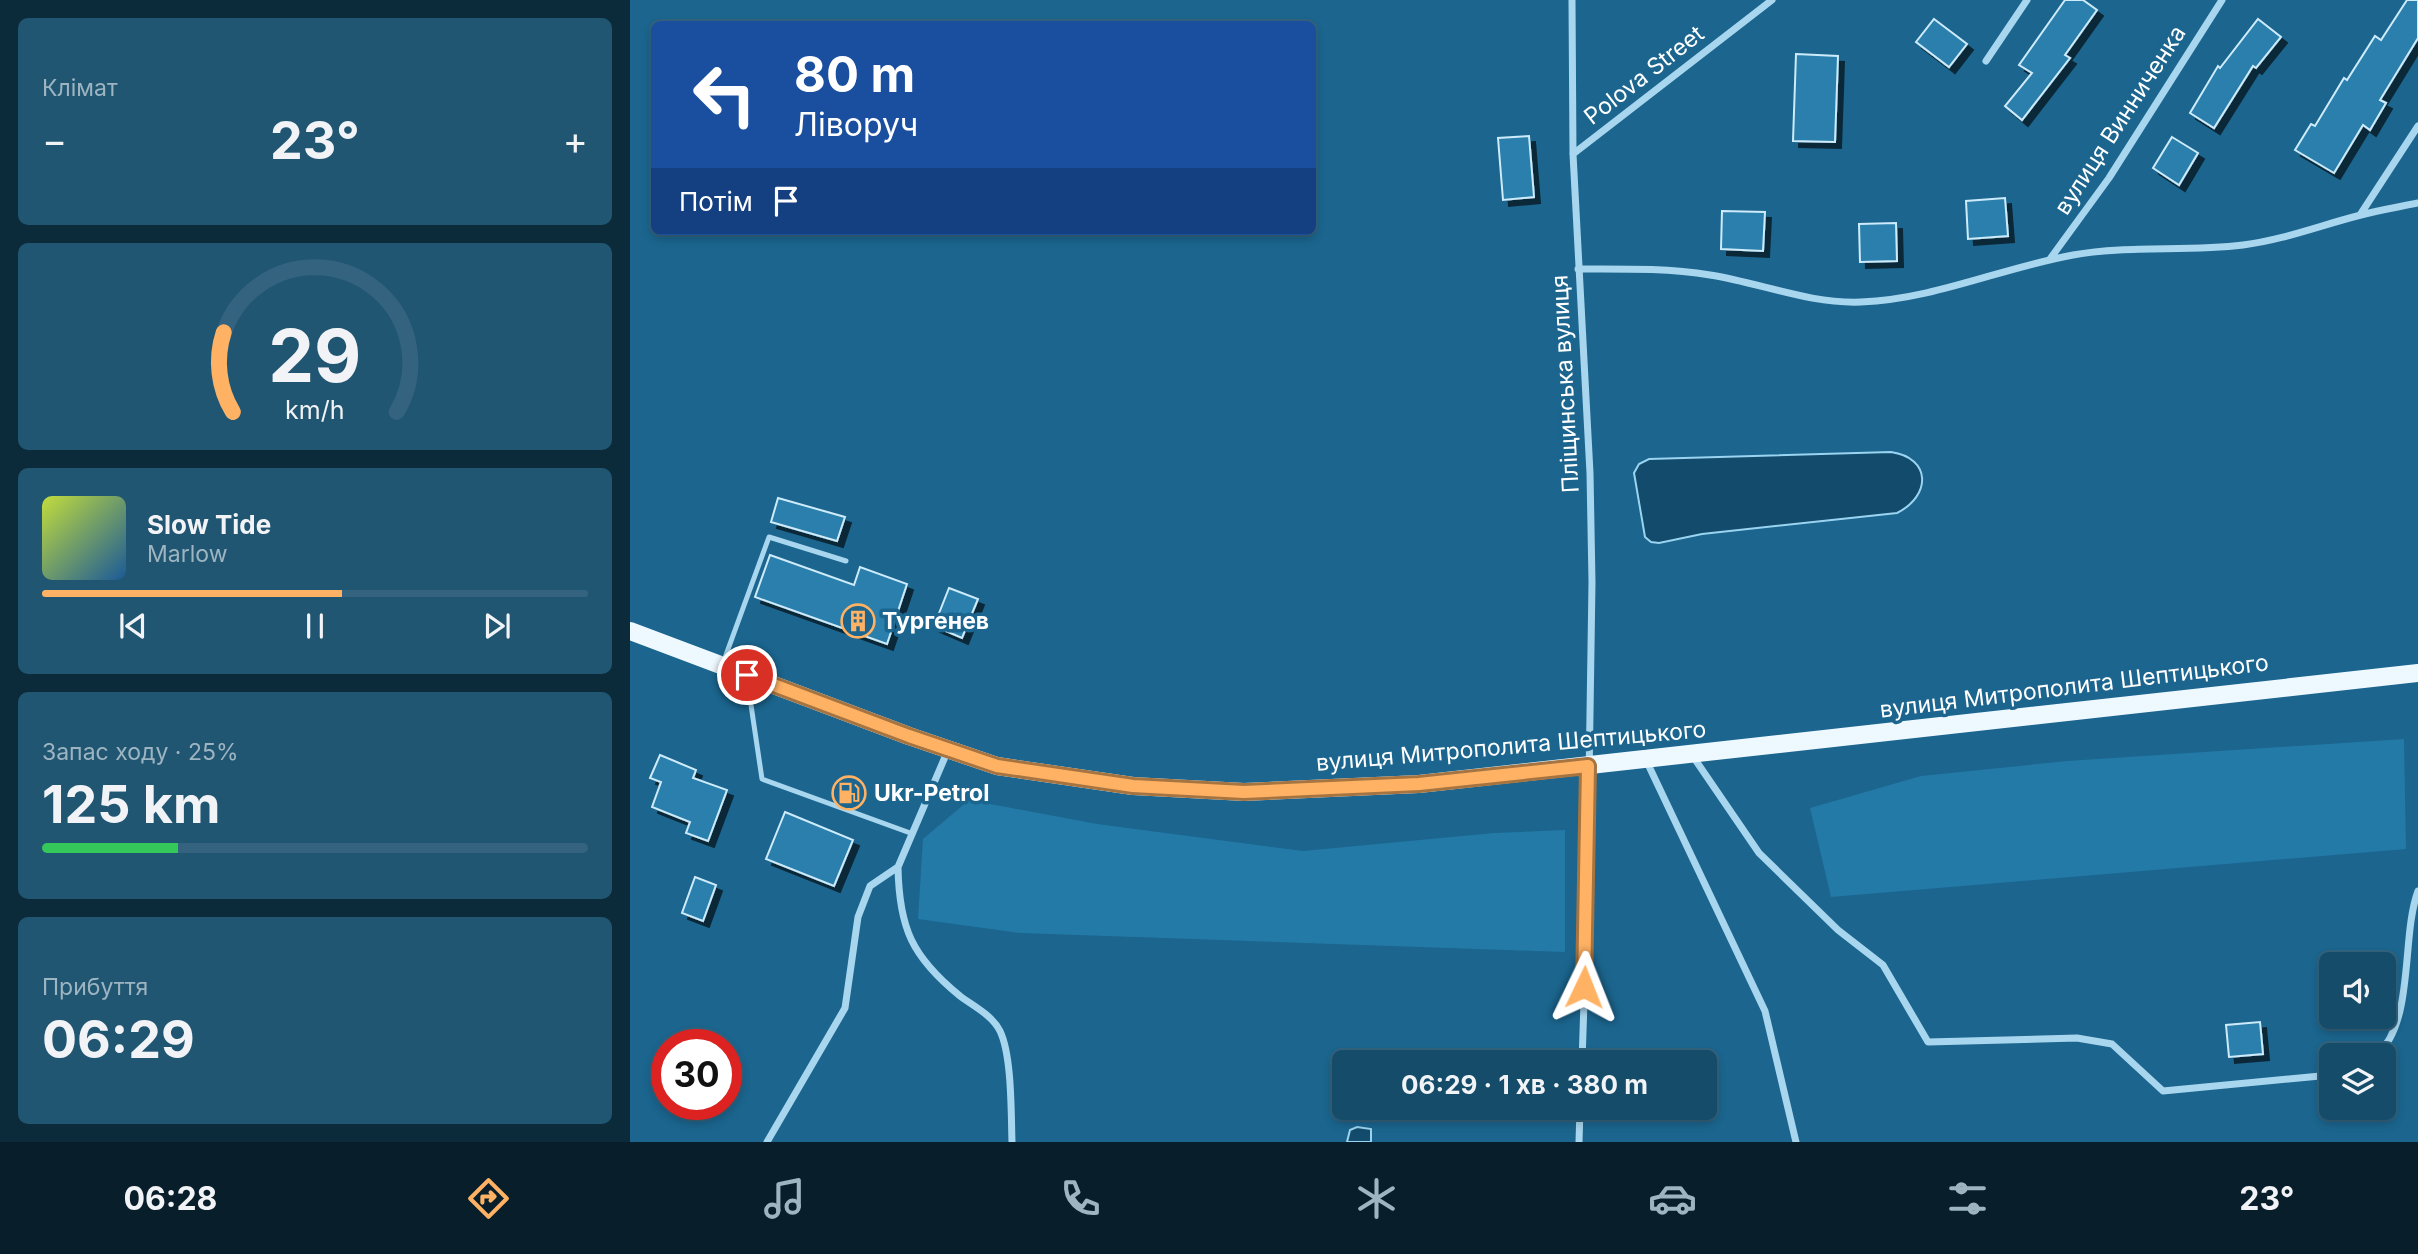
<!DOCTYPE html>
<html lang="uk">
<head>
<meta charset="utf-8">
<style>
	:root { --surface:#144c6a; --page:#215672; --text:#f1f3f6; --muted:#9db4c1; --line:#33637e; --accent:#ffb264 }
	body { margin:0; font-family:Inter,sans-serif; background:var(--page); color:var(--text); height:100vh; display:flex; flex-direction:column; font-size:26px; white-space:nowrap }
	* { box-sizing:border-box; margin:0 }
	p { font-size:23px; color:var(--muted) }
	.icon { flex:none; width:38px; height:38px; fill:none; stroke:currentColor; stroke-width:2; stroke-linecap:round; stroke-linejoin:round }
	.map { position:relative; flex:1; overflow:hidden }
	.panel { display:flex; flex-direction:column; gap:18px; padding:18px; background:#0b2a3a; width:630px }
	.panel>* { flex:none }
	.banner { position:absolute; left:21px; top:21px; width:665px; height:214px; border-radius:10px; box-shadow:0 4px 10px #0003,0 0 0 2px var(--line); background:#1a4fa0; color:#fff; overflow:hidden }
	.controls { position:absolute; left:1689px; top:952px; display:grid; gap:14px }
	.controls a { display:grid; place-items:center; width:77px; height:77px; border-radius:10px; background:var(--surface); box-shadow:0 4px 10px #0003,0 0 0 2px var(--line); font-size:35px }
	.speed { position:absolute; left:21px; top:1029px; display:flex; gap:14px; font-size:35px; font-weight:700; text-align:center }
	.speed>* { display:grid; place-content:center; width:91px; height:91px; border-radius:50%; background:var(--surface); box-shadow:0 4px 10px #0003,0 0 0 2px var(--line); line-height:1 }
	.speed .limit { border:10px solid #d22; background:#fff; color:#111 }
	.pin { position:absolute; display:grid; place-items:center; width:60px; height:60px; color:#fff; margin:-30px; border:4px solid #fff; border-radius:50%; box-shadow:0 2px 7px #0007 }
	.me { position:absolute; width:77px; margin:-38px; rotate:2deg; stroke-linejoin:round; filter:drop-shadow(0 0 5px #0008) }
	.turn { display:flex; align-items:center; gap:24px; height:147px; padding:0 28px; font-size:32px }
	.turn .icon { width:91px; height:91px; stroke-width:2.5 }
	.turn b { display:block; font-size:49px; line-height:60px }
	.then { display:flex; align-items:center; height:66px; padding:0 28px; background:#0003; gap:14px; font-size:26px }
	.big { font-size:52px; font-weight:700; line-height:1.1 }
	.panel .card { flex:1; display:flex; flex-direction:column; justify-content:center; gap:10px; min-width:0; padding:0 24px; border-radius:10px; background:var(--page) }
	.panel .dial { align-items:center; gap:0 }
	.dial svg { height:182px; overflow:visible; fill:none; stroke:var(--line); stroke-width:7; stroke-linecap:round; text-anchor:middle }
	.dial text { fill:var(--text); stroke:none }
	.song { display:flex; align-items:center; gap:21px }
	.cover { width:84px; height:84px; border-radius:10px; background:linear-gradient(135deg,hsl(70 70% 55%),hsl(210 70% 35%)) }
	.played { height:7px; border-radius:4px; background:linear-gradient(90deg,var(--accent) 55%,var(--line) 55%) }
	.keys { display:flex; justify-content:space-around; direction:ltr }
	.heat { display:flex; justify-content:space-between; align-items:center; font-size:38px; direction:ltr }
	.charge { height:10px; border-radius:5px; background:linear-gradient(90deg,#34c759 25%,var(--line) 0) }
	.trip { position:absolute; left:702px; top:1050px; width:385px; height:70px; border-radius:10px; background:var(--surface); box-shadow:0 4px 10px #0003,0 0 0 2px var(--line); font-weight:700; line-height:70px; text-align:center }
	.tabs { display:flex; height:112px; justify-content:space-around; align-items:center; background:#081e2a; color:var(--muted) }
	.tabs .icon { width:49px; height:49px }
	.tabs .selected { color:var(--accent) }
	.tabs b { font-size:32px; color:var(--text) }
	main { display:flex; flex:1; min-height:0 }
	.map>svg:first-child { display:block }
	.green { fill:#237aa7 }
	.water { fill:#124b6c; stroke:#9ad4f0; stroke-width:2 }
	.building { fill:#297fac; stroke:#cdebfa; stroke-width:2; filter:url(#shadow) }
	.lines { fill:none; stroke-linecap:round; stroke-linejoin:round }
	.lane { stroke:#a8d6ee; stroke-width:5 }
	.street { stroke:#a8d6ee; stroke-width:7 }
	.primary { stroke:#eef8ff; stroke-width:18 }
	.route-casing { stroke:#a67441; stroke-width:18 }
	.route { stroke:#ffb264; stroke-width:12 }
	.labels { text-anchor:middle; stroke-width:7; stroke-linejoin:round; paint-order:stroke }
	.street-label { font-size:23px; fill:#fff; stroke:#1b658e }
	.poi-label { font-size:23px; font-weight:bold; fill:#fff; stroke:#1b658e; text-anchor:start }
</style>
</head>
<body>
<main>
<section class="panel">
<div class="card"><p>Клімат</p>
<div class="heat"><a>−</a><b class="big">23°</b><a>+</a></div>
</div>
<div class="card dial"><svg viewBox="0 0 100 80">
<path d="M14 69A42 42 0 1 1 86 69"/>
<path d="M14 69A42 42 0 0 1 10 34" stroke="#ffb264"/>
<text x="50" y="56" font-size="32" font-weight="700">29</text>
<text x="50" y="72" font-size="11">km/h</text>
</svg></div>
<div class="card">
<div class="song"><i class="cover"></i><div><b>Slow Tide</b><p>Marlow</p></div></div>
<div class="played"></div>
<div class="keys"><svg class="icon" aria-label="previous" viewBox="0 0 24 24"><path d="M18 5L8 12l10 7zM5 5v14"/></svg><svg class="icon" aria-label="pause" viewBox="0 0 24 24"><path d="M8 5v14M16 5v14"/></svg><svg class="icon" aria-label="next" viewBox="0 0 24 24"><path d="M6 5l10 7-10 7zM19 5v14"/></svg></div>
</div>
<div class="card"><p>Запас ходу · 25%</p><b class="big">125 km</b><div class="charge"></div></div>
<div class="card"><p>Прибуття</p><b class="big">06:29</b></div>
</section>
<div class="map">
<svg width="1788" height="1142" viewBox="0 0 1788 1142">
	<defs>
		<filter id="shadow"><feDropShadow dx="6" dy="6" stdDeviation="0" flood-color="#0009"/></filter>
	</defs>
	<rect width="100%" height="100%" fill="#1b658e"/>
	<path class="green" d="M1774 739 1776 849 1201 897 1180 808 1291 776 1437 761Z
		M339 800 467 824 673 851 864 833 935 830V952L390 933 288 919 293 839Z"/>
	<path class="water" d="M1261 452C1302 458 1301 496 1267 513L1072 534 1029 543 1021 542 1015 537 1004 473 1009 464 1019 459Z
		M727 1127 741 1129V1142H717L720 1130Z"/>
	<path class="building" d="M1435 0H1453L1467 10 1435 55 1440 58 1392 120 1375 106 1402 73 1389 65Z
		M1777 0H1788V38L1750 100 1756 103 1740 130 1733 125 1704 173 1665 150 1681 124 1685 126 1714 78 1717 80 1745 36 1751 40Z
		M1304 19 1337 44 1319 67 1286 42Z
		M1628 19 1651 37 1626 68 1623 66 1584 128 1560 113 1588 66 1590 68Z
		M1166 54 1208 56 1205 142 1163 141Z
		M899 136 904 197 873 200 868 138Z
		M1542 137 1568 153 1549 185 1523 168Z
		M1375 198 1378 236 1338 239 1336 201Z
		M1092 211 1135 212 1133 251 1091 249Z
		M1266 223 1267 261 1230 262 1229 224Z
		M148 498 215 517 207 541 141 522Z
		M140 555 224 585 230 567 277 584 257 644 125 597Z
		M319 588 348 599 332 638 304 626Z
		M30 755 66 770 63 778 97 790 78 841 56 833 60 822 22 807 31 782 20 778Z
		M155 812 223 840 204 886 136 859Z
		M65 877 86 885 73 921 52 913Z
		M1630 1022 1633 1054 1599 1057 1596 1025Z"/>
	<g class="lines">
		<path class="lane" d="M93 663 139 537 216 561
			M117 678 132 779 283 834"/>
		<path class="street" d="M942 0 943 154 960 473 962 582 957 912 952 1062
			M1356 61 1397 0
			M943 154 1142 0
			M1730 215 1788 126
			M1420 259 1479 178 1592 0
			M948 269C992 269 1037 268 1080 275 1131 283 1179 304 1231 302 1305 299 1371 268 1443 255 1499 245 1556 252 1613 245 1653 240 1691 225 1731 215 1750 210 1769 207 1788 203
			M1062 755 1129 853 1208 930 1253 965 1298 1042 1447 1038 1482 1044 1533 1091 1701 1075
			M1016 760 1135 1011 1166 1142
			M268 867C269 928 282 957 330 996 343 1006 362 1015 370 1031 382 1056 381 1113 382 1142
			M1747 1055C1785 1021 1771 936 1788 891
			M137 1142 215 1008 228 917 240 886 268 867 318 750
			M949 1142 950 1108"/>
		<path class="primary" d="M0 631 279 736 367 766 503 786 614 792 789 784 1788 673"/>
	</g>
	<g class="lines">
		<defs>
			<path id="route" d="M117 675 279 736 367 766 503 786 614 792 789 784 958 766 954 987"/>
		</defs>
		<use href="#route" class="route-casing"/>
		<use href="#route" class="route"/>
	</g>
	<defs>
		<symbol id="building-ring" viewBox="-11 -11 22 22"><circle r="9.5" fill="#1b658e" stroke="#ffb264" stroke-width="1.5"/><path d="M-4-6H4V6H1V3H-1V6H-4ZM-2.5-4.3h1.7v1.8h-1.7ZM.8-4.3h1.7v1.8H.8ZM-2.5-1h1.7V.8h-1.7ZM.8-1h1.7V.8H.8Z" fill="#ffb264"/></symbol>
		<symbol id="fuel-ring" viewBox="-11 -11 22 22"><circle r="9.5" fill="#1b658e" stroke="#ffb264" stroke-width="1.5"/><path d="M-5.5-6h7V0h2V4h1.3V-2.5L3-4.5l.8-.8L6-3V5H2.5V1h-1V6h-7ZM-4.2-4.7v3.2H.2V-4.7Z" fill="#ffb264"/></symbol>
	</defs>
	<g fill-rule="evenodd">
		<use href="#building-ring" x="209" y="602" width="38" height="38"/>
		<use href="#fuel-ring" x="200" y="774" width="38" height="38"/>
	</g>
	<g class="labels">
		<g class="street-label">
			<text transform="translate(1014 75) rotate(-38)" y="8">Polova Street</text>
			<text transform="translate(1490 120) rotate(-57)" y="8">вулиця Винниченка</text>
			<text transform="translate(935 384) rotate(-93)" y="8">Пліщинська вулиця</text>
			<text transform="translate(1444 686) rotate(-7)" y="8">вулиця Митрополита Шептицького</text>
			<text transform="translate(881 746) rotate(-5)" y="8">вулиця Митрополита Шептицького</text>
		</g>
		<g class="poi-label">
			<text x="252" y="629">Тургенев</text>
			<text x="244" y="801">Ukr-Petrol</text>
		</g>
	</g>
</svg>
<div class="controls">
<a><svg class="icon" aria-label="sound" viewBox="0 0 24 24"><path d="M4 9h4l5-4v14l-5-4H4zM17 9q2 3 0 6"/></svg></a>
<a><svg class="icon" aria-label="layers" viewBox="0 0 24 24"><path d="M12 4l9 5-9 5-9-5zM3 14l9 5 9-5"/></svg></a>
</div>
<div class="speed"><div class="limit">30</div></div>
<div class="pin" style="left:117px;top:675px;background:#d93025"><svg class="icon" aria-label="arrive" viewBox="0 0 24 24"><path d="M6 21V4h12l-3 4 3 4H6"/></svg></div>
<svg class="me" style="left:954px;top:987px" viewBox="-20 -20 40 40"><path d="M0-17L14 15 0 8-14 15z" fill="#ffb264" stroke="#fff" stroke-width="4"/></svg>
<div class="trip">06:29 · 1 хв · 380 m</div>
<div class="banner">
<div class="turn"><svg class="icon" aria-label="left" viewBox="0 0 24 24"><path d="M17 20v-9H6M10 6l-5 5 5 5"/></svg><div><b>80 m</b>Ліворуч</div></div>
<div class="then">Потім<svg class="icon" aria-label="arrive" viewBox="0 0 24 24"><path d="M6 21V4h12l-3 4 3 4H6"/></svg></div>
</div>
</div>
</main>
<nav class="tabs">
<b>06:28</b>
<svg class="icon selected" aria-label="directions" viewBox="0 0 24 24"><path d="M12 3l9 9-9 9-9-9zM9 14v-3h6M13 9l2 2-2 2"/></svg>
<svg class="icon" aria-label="music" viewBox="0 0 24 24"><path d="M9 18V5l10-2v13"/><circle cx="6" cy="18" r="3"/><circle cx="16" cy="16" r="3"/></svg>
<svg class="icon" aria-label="phone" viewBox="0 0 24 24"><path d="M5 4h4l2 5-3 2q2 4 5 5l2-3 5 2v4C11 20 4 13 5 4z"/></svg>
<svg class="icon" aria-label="climate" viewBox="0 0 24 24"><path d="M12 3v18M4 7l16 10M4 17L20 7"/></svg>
<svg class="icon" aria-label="car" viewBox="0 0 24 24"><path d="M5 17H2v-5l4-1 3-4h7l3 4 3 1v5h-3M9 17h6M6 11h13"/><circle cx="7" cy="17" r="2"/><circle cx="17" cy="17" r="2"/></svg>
<svg class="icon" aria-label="filters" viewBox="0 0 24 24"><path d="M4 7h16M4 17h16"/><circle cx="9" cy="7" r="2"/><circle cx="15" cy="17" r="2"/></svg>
<b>23°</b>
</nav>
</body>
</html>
